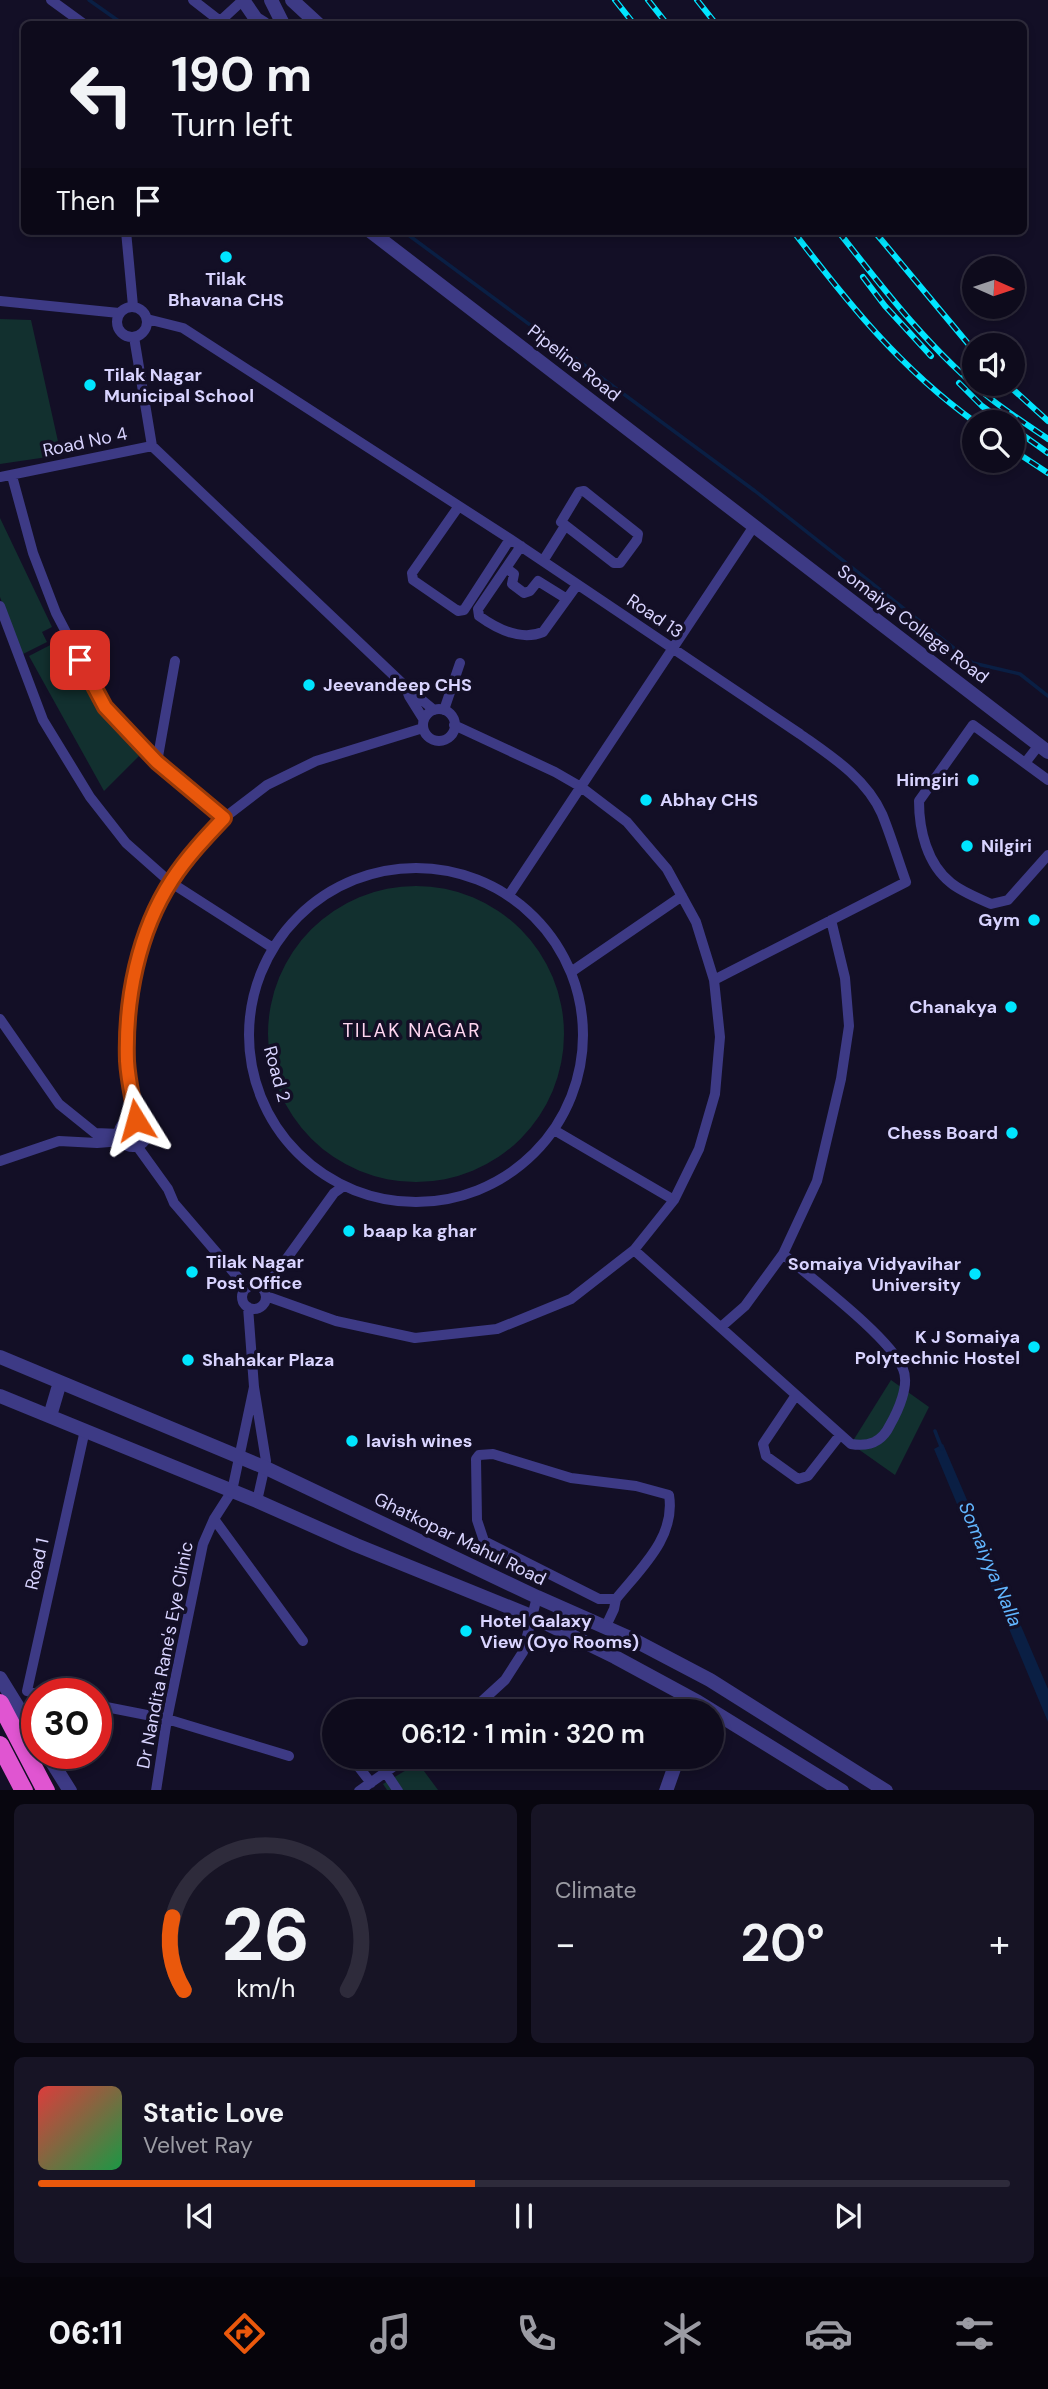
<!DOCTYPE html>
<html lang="en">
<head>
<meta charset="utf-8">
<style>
	:root { --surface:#0e0b1c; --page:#171425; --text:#f1f3f6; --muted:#9b9ba3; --line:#2e2b3b; --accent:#ea580c }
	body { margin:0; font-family:"DM Sans",sans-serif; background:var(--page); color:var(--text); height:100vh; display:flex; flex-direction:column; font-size:26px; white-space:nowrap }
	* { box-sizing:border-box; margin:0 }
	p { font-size:23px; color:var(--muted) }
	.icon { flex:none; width:38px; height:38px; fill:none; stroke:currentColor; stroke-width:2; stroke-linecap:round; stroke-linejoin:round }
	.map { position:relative; height:1790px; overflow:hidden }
	.details { display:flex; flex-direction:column; gap:14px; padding:14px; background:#08060f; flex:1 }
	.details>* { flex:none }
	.banner { position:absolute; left:21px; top:21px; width:1006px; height:214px; border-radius:10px; box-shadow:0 4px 10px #0003,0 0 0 2px var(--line); background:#0e0b1c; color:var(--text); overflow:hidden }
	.needle { width:46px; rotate:93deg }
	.controls { position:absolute; left:962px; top:256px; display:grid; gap:14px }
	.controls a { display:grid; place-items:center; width:63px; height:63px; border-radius:50%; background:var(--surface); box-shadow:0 4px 10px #0003,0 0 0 2px var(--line); font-size:35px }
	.speed { position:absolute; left:21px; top:1678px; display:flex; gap:14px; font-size:35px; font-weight:700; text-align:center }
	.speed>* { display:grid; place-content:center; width:91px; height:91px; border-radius:50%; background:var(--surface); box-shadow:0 4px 10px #0003,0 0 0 2px var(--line); line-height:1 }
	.speed .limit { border:10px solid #d22; background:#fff; color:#111 }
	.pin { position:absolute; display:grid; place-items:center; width:60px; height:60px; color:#fff; margin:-30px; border-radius:14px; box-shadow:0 4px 10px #0006 }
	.me { position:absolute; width:77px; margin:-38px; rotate:352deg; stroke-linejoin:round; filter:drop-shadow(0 0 5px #0008) }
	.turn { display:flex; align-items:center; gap:24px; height:147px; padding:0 35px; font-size:32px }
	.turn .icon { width:91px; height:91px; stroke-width:2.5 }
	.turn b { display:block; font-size:49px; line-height:60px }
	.then { display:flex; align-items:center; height:66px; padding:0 35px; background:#0003; gap:14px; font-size:26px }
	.big { font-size:52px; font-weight:600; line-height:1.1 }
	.details .widget { flex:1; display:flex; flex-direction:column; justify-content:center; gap:10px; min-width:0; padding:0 24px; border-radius:10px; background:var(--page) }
	.details .dial { align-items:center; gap:0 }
	.dial svg { height:182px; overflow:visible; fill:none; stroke:var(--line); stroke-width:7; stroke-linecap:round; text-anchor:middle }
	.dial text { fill:var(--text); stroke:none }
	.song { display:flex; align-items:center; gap:21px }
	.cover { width:84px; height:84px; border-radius:10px; background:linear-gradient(135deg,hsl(0 70% 55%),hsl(140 70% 35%)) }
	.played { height:7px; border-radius:4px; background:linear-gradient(90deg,var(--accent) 45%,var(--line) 45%) }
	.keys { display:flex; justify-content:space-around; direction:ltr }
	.heat { display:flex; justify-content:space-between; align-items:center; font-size:38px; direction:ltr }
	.details .tiles { flex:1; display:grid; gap:14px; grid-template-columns:1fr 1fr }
	.widget:last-child { grid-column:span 2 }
	.trip { position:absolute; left:322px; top:1699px; width:402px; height:70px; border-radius:35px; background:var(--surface); box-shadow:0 4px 10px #0003,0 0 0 2px var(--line); font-weight:600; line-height:70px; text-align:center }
	.menu { display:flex; height:112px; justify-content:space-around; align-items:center; background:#06040b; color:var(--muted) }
	.menu .icon { width:49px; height:49px }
	.menu .current { color:var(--accent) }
	.menu b { font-size:32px; color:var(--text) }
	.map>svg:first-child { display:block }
	.green { fill:#12302f }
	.water { fill:#0a1f44 }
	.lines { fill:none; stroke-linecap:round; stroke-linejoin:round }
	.stream { stroke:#0a1f44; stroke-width:3.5 }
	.minor { stroke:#3d3a85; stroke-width:10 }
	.tertiary { stroke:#3d3a85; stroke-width:14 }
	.trunk { stroke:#e055d1; stroke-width:18 }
	.rail-casing { stroke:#00e5ff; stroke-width:6 }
	.rail { stroke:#130f26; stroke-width:3.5; stroke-dasharray:10; stroke-linecap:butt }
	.trunk-bridge { stroke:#e055d1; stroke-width:18 }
	.route-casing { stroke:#983908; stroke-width:18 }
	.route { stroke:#ea580c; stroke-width:12 }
	.poi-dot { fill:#00e5ff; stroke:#130f26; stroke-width:2.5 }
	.labels { text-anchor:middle; stroke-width:7; stroke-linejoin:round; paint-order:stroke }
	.poi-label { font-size:18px; font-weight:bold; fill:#d9d4ff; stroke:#130f26; text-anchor:start }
	.street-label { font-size:18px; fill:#d9d4ff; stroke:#130f26 }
	.neighbourhood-label { font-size:19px; letter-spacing:2px; fill:#ffd6f0; stroke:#130f26 }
	.water-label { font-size:19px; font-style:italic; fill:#62b6ff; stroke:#130f26 }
</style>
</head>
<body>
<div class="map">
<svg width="1048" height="1791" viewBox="0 0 1048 1791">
	<rect width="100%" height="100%" fill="#130f26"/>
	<path class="green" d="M0 319 31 320 61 455 0 464Z
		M0 518 52 627 42 632 47 642 21 655 0 597Z
		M60 640 139 756 104 791 29 656Z
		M268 1034a148 148 0 1 1 296 0a148 148 0 1 1-296 0Z
		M891 1380 929 1407 895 1475 851 1444Z
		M418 1763 438 1790H387L383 1784Z"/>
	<path class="water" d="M943 1444 1048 1689V1722L934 1449Z"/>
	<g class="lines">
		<path class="stream" d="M89 0 123 24
			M403 231 755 491 973 663 1020 674 1048 696
			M935 1431 942 1449"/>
		<path class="minor" d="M51 0 84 24
			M193 0 220 21
			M217 24 243 0
			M126 231 133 306
			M0 301 119 313
			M117 322a15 15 0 1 1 30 0a15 15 0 1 1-30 0Z
			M147 319 183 328 510 539 800 734C831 756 866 778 882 814 891 836 898 860 906 882L714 980
			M134 337 152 446
			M152 446 405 686 434 710
			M12 476 33 553 56 613 105 707 157 762 224 818
			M0 477 152 446
			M584 491 638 534 637 540 620 563H614L561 522 579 492Z
			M459 506 412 573 413 580 458 611 464 610 510 539
			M521 546 478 609 479 616C497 629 521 641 543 632L577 585
			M543 561 565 526
			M506 568 514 574 512 584 524 593 530 591 538 581 567 599
			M0 606 43 720 90 797 126 843 170 882 273 948
			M405 686 409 696 424 720
			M423 725a16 16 0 1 1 32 0a16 16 0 1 1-32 0Z
			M444 710 460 663
			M157 762 175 661
			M1025 763 1039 745
			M1048 780 973 725 919 801C919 830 927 864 951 883 962 892 978 898 991 904L1008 900 1048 855
			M249 1035a167 167 0 1 1 334 0a167 167 0 1 1-334 0Z
			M509 895 754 526
			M571 972 682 896
			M0 1019 59 1104 95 1133 120 1134
			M119 1133a14 14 0 1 1 28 0a14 14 0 1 1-28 0Z
			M136 1120 127 1063 129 1000 144 939 170 882 195 849 224 818 267 785 316 761 423 728
			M554 1130 674 1200
			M137 1146 168 1189 174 1203 247 1288
			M0 1161 59 1141 97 1143 122 1141
			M634 1250 851 1444C869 1447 882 1442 890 1425 898 1411 910 1385 903 1369 890 1337 812 1279 783 1254
			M242 1297a12 12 0 1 1 24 0a12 12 0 1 1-24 0Z
			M264 1290 334 1193 341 1188
			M266 1296 336 1321 415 1338 497 1329 571 1299 634 1250 674 1200 699 1149 715 1094 720 1037 714 980 696 922 667 869 627 822 581 787 555 772 454 725
			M248 1307 254 1387 266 1461 257 1501
			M721 1327 745 1306 783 1254 817 1181 841 1079 849 1026 845 978 831 920
			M796 1395 763 1444 766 1456 798 1479 808 1476 840 1435
			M214 1519 303 1641
			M605 1628 614 1609 616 1599H599L484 1541 477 1520 476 1459 479 1455 493 1454 571 1478 636 1486 669 1495C676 1537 641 1568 616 1599
			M42 1694 27 1691 85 1430
			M96 1705 167 1719 289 1756
			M470 1712 505 1680 523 1652 537 1597
			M351 1757 371 1783
			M505 1757 509 1764
			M386 1773 398 1791
			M156 1791 167 1719 203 1544 214 1519 232 1491 254 1387
			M359 1791 407 1757"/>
		<path class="tertiary" d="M243 0 256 19 264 24
			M271 0 283 24
			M292 0 318 24
			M370 231 1048 752
			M0 1357 266 1468 537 1597 632 1639 710 1680 886 1791
			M0 1396 257 1501 356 1545 531 1616 615 1657 698 1702 842 1791
			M50 1416 60 1382
			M0 1678 37 1738
			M47 1754 70 1791
			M666 1791 678 1757"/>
		<path class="trunk" d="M0 1745 24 1791"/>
		<defs>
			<path id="rail" d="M615 0 634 24
				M648 0 667 24
				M697 0 716 24
				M793 231C848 303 900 368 975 422
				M838 231C884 290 932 352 991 399 1009 413 1029 426 1048 439
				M874 231 975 352
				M863 277 885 306 931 356
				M959 383 982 406 1004 422
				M1006 383 1048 421
				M1013 428 1048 453
				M1013 450 1048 473"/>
		</defs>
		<use href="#rail" class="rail-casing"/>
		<use href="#rail" class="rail"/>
		<path class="trunk-bridge" d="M0 1703 46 1791"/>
	</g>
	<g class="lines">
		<defs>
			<path id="route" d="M80 660 105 707 157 762 224 818C205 838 187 857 172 880 138 932 125 1000 127 1061 128 1080 133 1100 136 1120"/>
		</defs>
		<use href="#route" class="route-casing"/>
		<use href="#route" class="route"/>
	</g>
	<g class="poi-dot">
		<circle cx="226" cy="257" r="7"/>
		<circle cx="90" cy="385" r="7"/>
		<circle cx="309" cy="685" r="7"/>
		<circle cx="973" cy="780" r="7"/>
		<circle cx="646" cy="800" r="7"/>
		<circle cx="967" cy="846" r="7"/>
		<circle cx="1034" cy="920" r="7"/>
		<circle cx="1011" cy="1007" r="7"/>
		<circle cx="1012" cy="1133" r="7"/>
		<circle cx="349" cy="1231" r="7"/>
		<circle cx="192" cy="1272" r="7"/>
		<circle cx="975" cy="1274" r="7"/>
		<circle cx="1034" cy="1347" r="7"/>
		<circle cx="188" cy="1360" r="7"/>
		<circle cx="352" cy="1441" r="7"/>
		<circle cx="466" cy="1631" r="7"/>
	</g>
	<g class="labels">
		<g class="poi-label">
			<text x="226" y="285" text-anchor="middle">Tilak<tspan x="226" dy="21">Bhavana CHS</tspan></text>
			<text x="104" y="381">Tilak Nagar<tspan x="104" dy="21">Municipal School</tspan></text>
			<text x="323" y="691">Jeevandeep CHS</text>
			<text x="959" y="786" text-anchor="end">Himgiri</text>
			<text x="660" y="806">Abhay CHS</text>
			<text x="981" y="852">Nilgiri</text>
			<text x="1020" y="926" text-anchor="end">Gym</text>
			<text x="997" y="1013" text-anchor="end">Chanakya</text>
			<text x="998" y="1139" text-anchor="end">Chess Board</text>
			<text x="363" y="1237">baap ka ghar</text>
			<text x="206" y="1268">Tilak Nagar<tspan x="206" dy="21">Post Office</tspan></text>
			<text x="961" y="1270" text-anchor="end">Somaiya Vidyavihar<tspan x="961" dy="21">University</tspan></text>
			<text x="1020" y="1343" text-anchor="end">K J Somaiya<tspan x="1020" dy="21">Polytechnic Hostel</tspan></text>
			<text x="202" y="1366">Shahakar Plaza</text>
			<text x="366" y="1447">lavish wines</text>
			<text x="480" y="1627">Hotel Galaxy<tspan x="480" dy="21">View (Oyo Rooms)</tspan></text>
		</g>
		<g class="street-label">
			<text transform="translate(574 363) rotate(38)" y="6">Pipeline Road</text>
			<text transform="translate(85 442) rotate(-12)" y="6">Road No 4</text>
			<text transform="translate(655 616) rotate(34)" y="6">Road 13</text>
			<text transform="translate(913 624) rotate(37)" y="6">Somaiya College Road</text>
			<text transform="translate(277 1074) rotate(75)" y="6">Road 2</text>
			<text transform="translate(460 1539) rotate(26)" y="6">Ghatkopar Mahul Road</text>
			<text transform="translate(37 1564) rotate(-77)" y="6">Road 1</text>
			<text transform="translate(165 1655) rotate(-79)" y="6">Dr Nandita Rane's Eye Clinic</text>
		</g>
		<g class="neighbourhood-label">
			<text x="412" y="1037">TILAK NAGAR</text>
		</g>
		<g class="water-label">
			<text transform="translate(991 1564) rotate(67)" y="7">Somaiyya Nalla</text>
		</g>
	</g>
</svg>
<div class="controls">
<a><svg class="needle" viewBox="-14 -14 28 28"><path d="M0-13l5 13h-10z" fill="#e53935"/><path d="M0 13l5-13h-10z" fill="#9b9ba3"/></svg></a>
<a><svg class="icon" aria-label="sound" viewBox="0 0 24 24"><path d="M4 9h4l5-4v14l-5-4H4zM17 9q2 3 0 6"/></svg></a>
<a><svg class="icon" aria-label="search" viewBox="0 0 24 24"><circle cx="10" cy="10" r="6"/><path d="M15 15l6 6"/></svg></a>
</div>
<div class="speed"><div class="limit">30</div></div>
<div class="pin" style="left:80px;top:660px;background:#d93025"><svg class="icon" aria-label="arrive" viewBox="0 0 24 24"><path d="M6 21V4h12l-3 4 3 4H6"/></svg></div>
<svg class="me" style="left:136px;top:1120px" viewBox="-20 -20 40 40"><path d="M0-17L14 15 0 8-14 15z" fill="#ea580c" stroke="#fff" stroke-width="4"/></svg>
<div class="trip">06:12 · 1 min · 320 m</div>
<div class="banner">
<div class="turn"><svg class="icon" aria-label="left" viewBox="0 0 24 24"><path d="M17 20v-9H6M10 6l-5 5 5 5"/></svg><div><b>190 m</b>Turn left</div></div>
<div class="then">Then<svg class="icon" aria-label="arrive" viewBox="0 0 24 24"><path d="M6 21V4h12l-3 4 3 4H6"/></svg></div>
</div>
</div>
<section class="details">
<div class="tiles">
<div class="widget dial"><svg viewBox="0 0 100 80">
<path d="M14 69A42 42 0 1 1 86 69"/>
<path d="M14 69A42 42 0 0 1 9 37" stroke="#ea580c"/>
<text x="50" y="56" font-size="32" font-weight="700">26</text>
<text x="50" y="72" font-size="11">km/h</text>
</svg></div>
<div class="widget"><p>Climate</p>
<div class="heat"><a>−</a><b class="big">20°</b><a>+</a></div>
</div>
<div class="widget">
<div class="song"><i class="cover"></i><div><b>Static Love</b><p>Velvet Ray</p></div></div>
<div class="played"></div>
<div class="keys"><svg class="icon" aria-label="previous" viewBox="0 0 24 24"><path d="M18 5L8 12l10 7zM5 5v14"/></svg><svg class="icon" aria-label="pause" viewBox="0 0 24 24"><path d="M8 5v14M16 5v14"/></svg><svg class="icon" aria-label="next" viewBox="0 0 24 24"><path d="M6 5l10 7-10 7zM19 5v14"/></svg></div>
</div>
</div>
</section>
<nav class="menu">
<b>06:11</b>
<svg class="icon current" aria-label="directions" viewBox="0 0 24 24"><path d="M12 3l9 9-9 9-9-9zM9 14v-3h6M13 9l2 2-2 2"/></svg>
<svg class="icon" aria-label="music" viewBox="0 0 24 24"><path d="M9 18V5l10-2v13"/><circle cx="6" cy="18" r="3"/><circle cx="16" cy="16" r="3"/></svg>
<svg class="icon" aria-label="phone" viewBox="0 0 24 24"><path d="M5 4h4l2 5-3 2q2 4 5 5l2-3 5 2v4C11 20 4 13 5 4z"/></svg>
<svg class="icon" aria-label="climate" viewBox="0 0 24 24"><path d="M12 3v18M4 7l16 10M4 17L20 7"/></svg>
<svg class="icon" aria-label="car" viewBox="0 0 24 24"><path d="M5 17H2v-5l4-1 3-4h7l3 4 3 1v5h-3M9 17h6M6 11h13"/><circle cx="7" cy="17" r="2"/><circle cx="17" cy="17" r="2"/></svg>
<svg class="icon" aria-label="filters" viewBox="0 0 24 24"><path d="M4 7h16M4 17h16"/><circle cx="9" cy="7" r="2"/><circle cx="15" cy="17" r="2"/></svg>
</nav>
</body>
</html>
